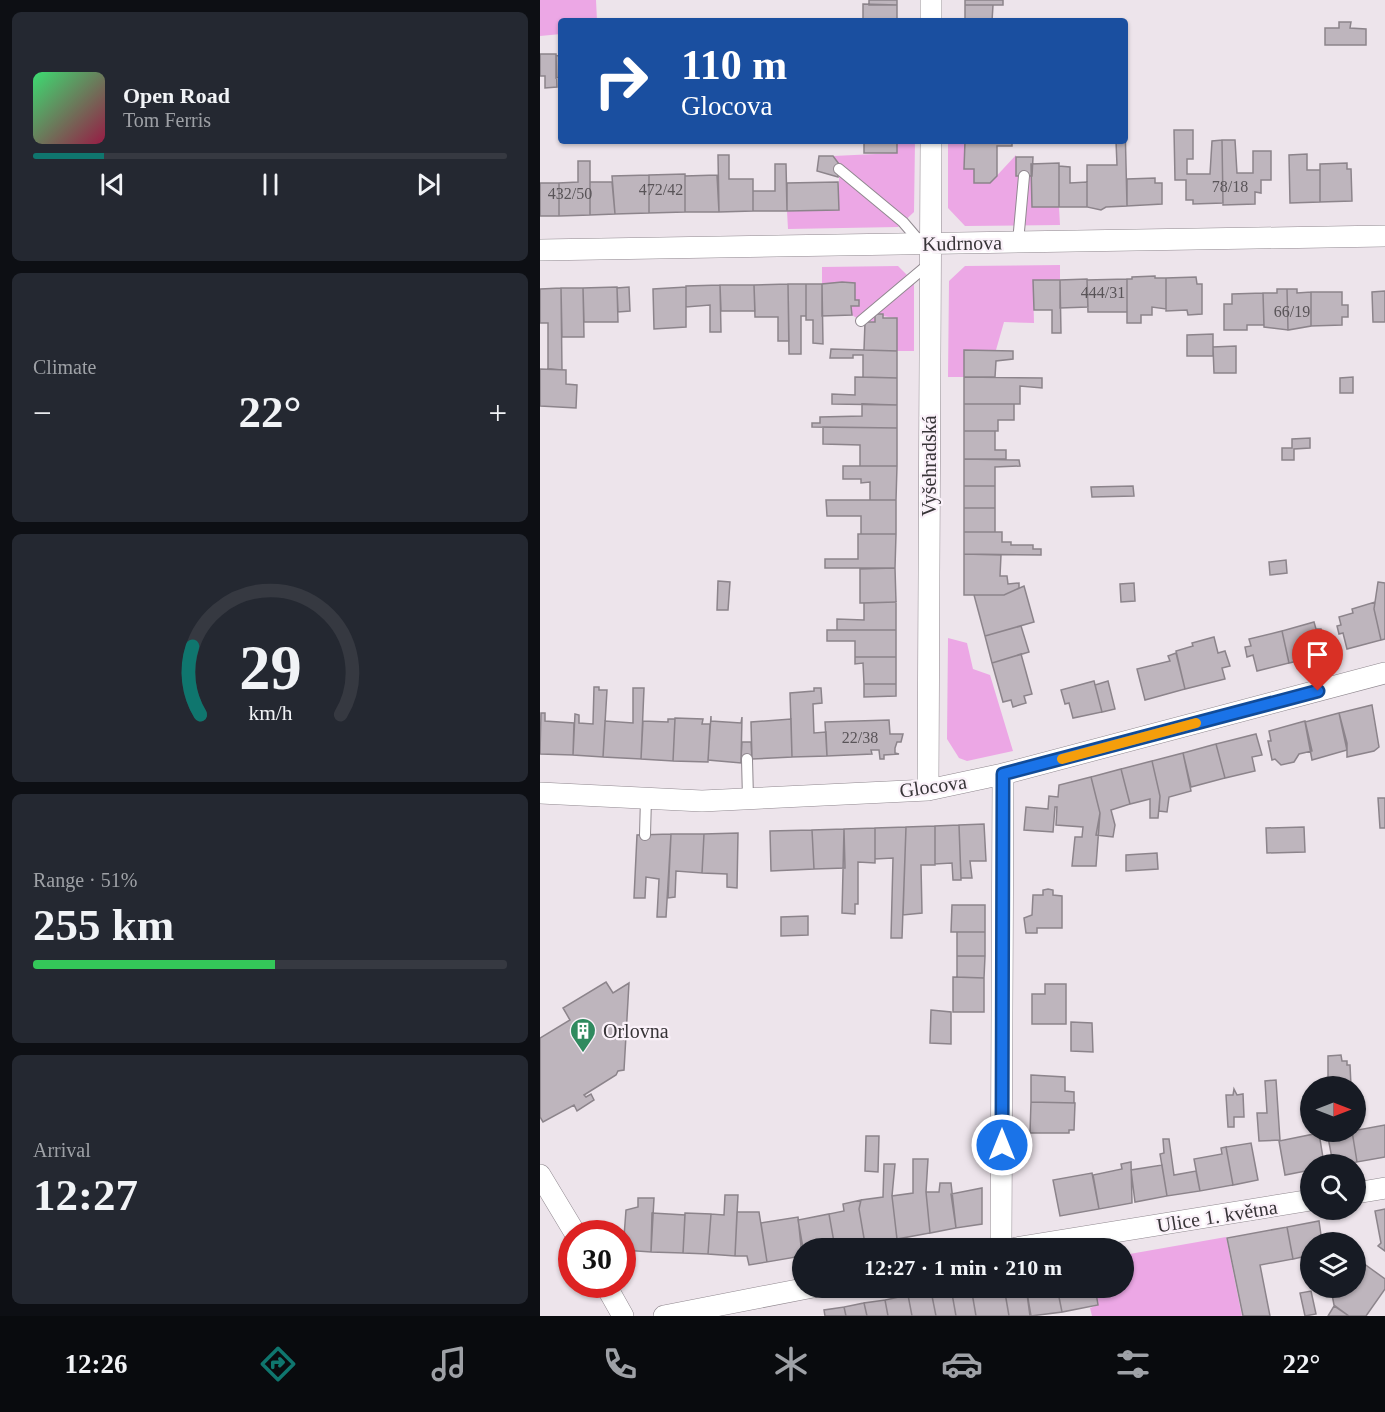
<!DOCTYPE html>
<html lang="en">
<head>
<meta charset="utf-8">
<style>
	:root { --surface:#171b24; --page:#242831; --text:#f1f3f6; --muted:#9ea1a6; --line:#363941; --accent:#0f766e }
	body { margin:0; font-family:"Times New Roman",serif; background:var(--page); color:var(--text); height:100vh; display:flex; flex-direction:column; font-size:22px; white-space:nowrap }
	* { box-sizing:border-box; margin:0 }
	p { font-size:20px; color:var(--muted) }
	.icon { flex:none; width:33px; height:33px; fill:none; stroke:currentColor; stroke-width:2; stroke-linecap:round; stroke-linejoin:round }
	.map { position:relative; flex:1; overflow:hidden }
	.drawer { display:flex; flex-direction:column; gap:12px; padding:12px; background:#0d0f14; width:540px }
	.drawer>* { flex:none }
	.guide { position:absolute; left:18px; top:18px; width:570px; height:126px; border-radius:6px; box-shadow:0 2px 4px #0004; background:#1a4fa0; color:#fff; overflow:hidden }
	.needle { width:39px; rotate:90deg }
	.fabs { position:absolute; left:760px; top:1076px; display:grid; gap:12px }
	.fabs a { display:grid; place-items:center; width:66px; height:66px; border-radius:50%; background:var(--surface); box-shadow:0 2px 4px #0004; font-size:30px }
	.speed { position:absolute; left:18px; top:1220px; display:flex; gap:12px; font-size:30px; font-weight:700; text-align:center }
	.speed>* { display:grid; place-content:center; width:78px; height:78px; border-radius:50%; background:var(--surface); box-shadow:0 2px 4px #0004; line-height:1 }
	.speed .limit { border:9px solid #d22; background:#fff; color:#111 }
	.pin { position:absolute; display:grid; place-items:center; width:51px; height:51px; color:#fff; margin:-62px -26px; border-radius:50% 50% 50% 0; rotate:-45deg; box-shadow:0 0 6px #0007 }
	.pin .icon { rotate:45deg }
	.me { position:absolute; width:66px; margin:-33px; rotate:0deg; stroke-linejoin:round; filter:drop-shadow(0 0 4px #0008) }
	.turn { display:flex; align-items:center; gap:21px; height:126px; padding:0 24px; font-size:27px }
	.turn .icon { width:78px; height:78px; stroke-width:2.5 }
	.turn b { display:block; font-size:42px; line-height:51px }
	.big { font-size:45px; font-weight:600; line-height:1.1 }
	.drawer .widget { flex:1; display:flex; flex-direction:column; justify-content:center; gap:9px; min-width:0; padding:0 21px; border-radius:9px; background:var(--page) }
	.drawer .dial { align-items:center; gap:0 }
	.dial svg { height:156px; overflow:visible; fill:none; stroke:var(--line); stroke-width:7; stroke-linecap:round; text-anchor:middle }
	.dial text { fill:var(--text); stroke:none }
	.song { display:flex; align-items:center; gap:18px }
	.cover { width:72px; height:72px; border-radius:9px; background:linear-gradient(135deg,hsl(140 70% 55%),hsl(340 70% 35%)) }
	.played { height:6px; border-radius:3px; background:linear-gradient(90deg,var(--accent) 15%,var(--line) 15%) }
	.keys { display:flex; justify-content:space-around; direction:ltr }
	.heat { display:flex; justify-content:space-between; align-items:center; font-size:33px; direction:ltr }
	.charge { height:9px; border-radius:4px; background:linear-gradient(90deg,#34c759 51%,var(--line) 0) }
	.trip { position:absolute; left:252px; top:1238px; width:342px; height:60px; border-radius:30px; background:var(--surface); box-shadow:0 2px 4px #0004; font-weight:600; line-height:60px; text-align:center }
	.dock { display:flex; height:96px; justify-content:space-around; align-items:center; background:#090b0e; color:var(--muted) }
	.dock .icon { width:42px; height:42px }
	.dock .selected { color:var(--accent) }
	.dock b { font-size:27px; color:var(--text) }
	main { display:flex; flex:1; min-height:0 }
	.map>svg:first-child { display:block }
	.green { fill:#eca7e5 }
	.building { fill:#beb5bd; stroke:#8c848b; stroke-width:1.5 }
	.lines { fill:none; stroke-linecap:round; stroke-linejoin:round }
	.service-casing { stroke:#90888f; stroke-width:12 }
	.minor-casing { stroke:#90888f; stroke-width:22 }
	.service { stroke:#fff; stroke-width:10 }
	.minor { stroke:#fff; stroke-width:21 }
	.route-casing { stroke:#114b97; stroke-width:15 }
	.route { stroke:#1a73e8; stroke-width:10 }
	.slow { stroke:#f59e0b; stroke-width:10 }
	.labels { text-anchor:middle; stroke-width:4.5; stroke-linejoin:round; paint-order:stroke }
	.number-label { font-size:16px; fill:#595458 }
	.street-label { font-size:20px; fill:#373437; stroke:#faf1f9 }
	.poi-label { font-size:20px; fill:#373437; stroke:#faf1f9; text-anchor:start }
</style>
</head>
<body>
<main>
<section class="drawer">
<div class="widget">
<div class="song"><i class="cover"></i><div><b>Open Road</b><p>Tom Ferris</p></div></div>
<div class="played"></div>
<div class="keys"><svg class="icon" aria-label="previous" viewBox="0 0 24 24"><path d="M18 5L8 12l10 7zM5 5v14"/></svg><svg class="icon" aria-label="pause" viewBox="0 0 24 24"><path d="M8 5v14M16 5v14"/></svg><svg class="icon" aria-label="next" viewBox="0 0 24 24"><path d="M6 5l10 7-10 7zM19 5v14"/></svg></div>
</div>
<div class="widget"><p>Climate</p>
<div class="heat"><a>−</a><b class="big">22°</b><a>+</a></div>
</div>
<div class="widget dial"><svg viewBox="0 0 100 80">
<path d="M14 69A42 42 0 1 1 86 69"/>
<path d="M14 69A42 42 0 0 1 10 34" stroke="#0f766e"/>
<text x="50" y="56" font-size="32" font-weight="700">29</text>
<text x="50" y="72" font-size="11">km/h</text>
</svg></div>
<div class="widget"><p>Range · 51%</p><b class="big">255 km</b><div class="charge"></div></div>
<div class="widget"><p>Arrival</p><b class="big">12:27</b></div>
</section>
<div class="map">
<svg width="845" height="1316" viewBox="0 0 845 1316">
	<rect width="100%" height="100%" fill="#ede4eb"/>
	<path class="green" d="M0 0H56L57 21H21V34L0 36Z
		M357 141H375L374 212 358 227 248 229 247 211 299 210V164L293 156 357 153Z
		M408 141H425L424 169H434V183H450L476 155V176H492V207H519L520 225 425 226 408 208Z
		M520 265V280L493 281 494 323 464 322 456 350H424V377H408L409 281 425 266Z
		M358 266 374 282V351H357L356 318 335 315V322L321 321 312 315 311 306H319V300H315L310 283 282 284V267Z
		M408 638 427 643 433 669 450 675 473 751 427 761 419 758 407 739Z
		M686 1237 702 1316H552L550 1308 558 1305 555 1287H584V1255Z"/>
	<path class="building" d="M329 0H357V5H329Z
		M425 0H463V5H425Z
		M323 4 357 5V21H323Z
		M425 5H453L452 21H425Z
		M799 22H811L810 28 826 29V45H785V28H799Z
		M0 54H16L17 87 5 88V76H0Z
		M21 55V77L16 78V56Z
		M585 123 587 206 566 207 561 210 547 207V165H577L576 141H585Z
		M634 130H653V159H647V174H670L672 141 682 140 683 203 653 204V200H646V180H635Z
		M682 140H695L697 173H713V151H731V180H721V193L715 192V204L683 205Z
		M324 141H357V153H324Z
		M425 141H472V146H457V176L450 183H434V169H424Z
		M767 154V170H780V202L750 203 749 155Z
		M178 155H189V179H213V211L179 212Z
		M279 156H293L299 164 298 177 277 171Z
		M476 157H493L492 176H476Z
		M38 161H50V215L19 216V183L38 182Z
		M519 163V207H492L491 164Z
		M807 163V169H811L812 201 780 202V164Z
		M235 164H246L247 211H213V191H235Z
		M519 166 530 167V183L547 182V207H519Z
		M145 174V212L109 213V175Z
		M109 175V213L75 214 72 176Z
		M177 175 179 212H145V176Z
		M615 178V183H622V204L587 206V179Z
		M50 182H72L75 214 50 215Z
		M298 182 299 210 247 211V183Z
		M0 183H19V216H0Z
		M615 276V278H626V309L612 307V315H601V323H587V279H592V277Z
		M656 277 657 284H662V314L648 315 647 310 626 311V278Z
		M547 279 548 307 520 308V280Z
		M587 279V312H548L547 280Z
		M493 280H520L521 333H512V310H494Z
		M302 282 315 283V300H319V306H311L312 315 282 316V284Z
		M248 284 249 341H238V317H215L214 285Z
		M248 284H266V316H261V354H249Z
		M266 284H282L283 344 273 343V320H266Z
		M180 285 181 332H170V305L146 307V286Z
		M180 285H214L215 311H181Z
		M77 287 78 322H44L43 288Z
		M89 287 90 311 78 312 77 288Z
		M146 287V327L114 329 113 289Z
		M21 288H43L44 337H22Z
		M21 288 22 370 8 369V323H0V289Z
		M737 289H747L748 330 724 327 723 293H737Z
		M747 289H757V293L771 292V326L748 330Z
		M845 291V322H833L832 292Z
		M771 292H802V305H808V317H802V325L771 326Z
		M723 293 724 325H707V330H684V304H692V294Z
		M335 314H343V318H357V351L324 350 325 322H335Z
		M673 334V356H647V335Z
		M696 346V373H674L673 347Z
		M291 349 357 351V378L323 377V355H313V358H290Z
		M424 350 473 351V359L456 361 455 377H424Z
		M0 369 26 370V384L37 385 36 408 0 406Z
		M315 377 357 378V405L292 404V394L315 395Z
		M424 377 502 378V388L480 386V404H424Z
		M813 377V393H800V378Z
		M322 404 357 405V428L272 427V423H280V417L322 416Z
		M424 404H474V420H458V431H424Z
		M283 427 357 428V466H320V445L283 444Z
		M424 431H455V450H466V459H424Z
		M770 438V448L754 449V460H742V448H752V439Z
		M424 459 479 460 480 466 455 467V486H424Z
		M303 466H357L356 500H330V482L321 483V479H303Z
		M424 486H455V508H424Z
		M593 486 594 496 552 497 551 487Z
		M286 500H356V534H321V516H287Z
		M424 508H455V532H424Z
		M424 532H462V542H471V545H493V549H501V555L424 554Z
		M318 534H356L355 568H285V559H318Z
		M424 554 461 555 460 576H467L468 584 479 583V588L464 595H424Z
		M746 560 747 573 730 575 729 562Z
		M355 568 356 602 320 603V569Z
		M178 581 190 582 188 610H177Z
		M838 582 845 583V639L841 640 834 609Z
		M594 583 595 601 581 602 580 584Z
		M484 586 494 622 445 636 434 595H464Z
		M356 602V630H297V619L324 620V603Z
		M835 602 834 609 841 640 807 649 803 633 799 634 797 626 801 625 799 617 813 613 812 609Z
		M774 622 776 629H781L784 643 779 644 782 655 749 663 742 631Z
		M481 626 489 652 452 663 445 636Z
		M287 630H356V657H315V641H287Z
		M742 631 749 663 717 671 713 655 707 657 705 647 711 646 709 639Z
		M674 637 678 653 685 651 690 666 682 668 685 679 645 689 636 651 653 646 652 643Z
		M636 653 645 689 605 700 597 669 630 661 628 656Z
		M481 654 492 694 484 696 486 703 473 707 471 700 463 702 452 663Z
		M315 657H356V684H324L323 663 315 664Z
		M554 681 562 712 533 718 529 703 525 704 521 690Z
		M568 681 575 709 562 712 555 685Z
		M324 684H356V696L324 697Z
		M54 687H59V690H67L63 757 33 755 35 714 39 715V723L53 724Z
		M93 688H104L101 759 63 757 65 721 93 723Z
		M274 688H281L282 703 273 704 274 733 286 732 287 756 252 757 250 693 274 691Z
		M832 705 839 747 834 751 807 757V743L799 713Z
		M1 713H5V721L34 723 33 755 0 754Z
		M799 713 807 750 772 760 765 722Z
		M171 716V721L201 723 202 717 201 763 168 760Z
		M135 718 163 719 162 724H170L168 762 133 761Z
		M128 719H135L133 761 101 759 103 721 128 722Z
		M251 719 252 757 212 759 211 722Z
		M349 720 350 734H363L361 742H357L355 748V753L359 754 344 755V759H340L339 750H331L332 754 287 756 285 722Z
		M765 721 772 751 759 754 754 762 741 765 735 759 732 760 728 741H731L729 731Z
		M716 734 722 755 712 757 715 771 685 778 676 744Z
		M202 742H211L212 759H201Z
		M676 744 685 778 651 787 643 753Z
		M643 753 651 791 629 797 627 812 619 811 620 796 612 761Z
		M612 761 620 796 618 818H610V799L590 804 581 769Z
		M581 769 590 804 571 810 575 825 573 837 556 835 560 813 551 777Z
		M551 777 560 813 556 866H532L535 837H542L543 827 516 825 517 807H515L513 832 484 830 486 807 508 809 509 796 518 797 519 785Z
		M838 798H845V828H840Z
		M444 824 446 861H430L432 878H421L419 825Z
		M419 825 421 880H413L412 863 395 864V826Z
		M395 826V865H381L382 913 363 915 366 827Z
		M366 827 362 938H351L353 858 335 859V828Z
		M764 827 765 852 727 853 726 828Z
		M335 828V863L318 862V904H315V914L302 913 304 829Z
		M304 829 305 868 274 869 272 830Z
		M272 830 274 869 231 871 230 831Z
		M198 833 197 888 187 887V874L162 873 164 834Z
		M131 834 126 917H117L119 879 106 877 105 898H94L97 835Z
		M131 834H164L162 873 136 871 135 897 128 898Z
		M617 853 618 869 586 871V855Z
		M508 889 513 890V895L522 896V928H497V933H486L484 918 492 915 493 895H503V890Z
		M412 905H445V932H411Z
		M268 916V935L241 936V917Z
		M417 932H445V956H417Z
		M417 956H445L444 978 417 977Z
		M413 977 444 978V1012H413Z
		M66 982 73 993 89 983 84 1070 78 1071 76 1075 44 1095 46 1097 51 1094 54 1100 37 1111 34 1105 3 1122 0 1117V1038L30 1020 23 1008Z
		M505 984H526V1024H492V994H505Z
		M391 1010 411 1012V1044L390 1043Z
		M531 1022 552 1023 553 1052 531 1051Z
		M801 1055 802 1061H807V1065H810L811 1086H798L797 1078H788V1056Z
		M491 1075 525 1077V1091L534 1092V1103L491 1102Z
		M736 1080 740 1140 719 1141 717 1113H727L725 1081Z
		M694 1089 697 1095 703 1094 704 1117H694V1127H688L686 1095H693Z
		M491 1102 535 1103 534 1130H529V1133H490Z
		M845 1125V1157L817 1162 812 1131Z
		M812 1131 817 1162 793 1164 788 1137Z
		M779 1133 784 1164H771V1170L745 1175 739 1141Z
		M326 1136H339L338 1172 325 1171Z
		M623 1139H629L634 1175 656 1171 660 1191 627 1196 620 1154 624 1153Z
		M711 1143 718 1180 693 1185 686 1147Z
		M686 1147 693 1185 660 1191 654 1159 682 1154 681 1148Z
		M373 1159H388L386 1192 390 1233 357 1239 352 1196 373 1193Z
		M591 1162 592 1203 559 1209 553 1175 582 1169 581 1164Z
		M344 1164H355L352 1196 357 1239 325 1244 319 1209 321 1200 343 1197Z
		M622 1165 627 1196 595 1202 591 1170Z
		M552 1173 559 1209 520 1216 513 1180Z
		M400 1183H411L416 1228 390 1233 386 1192H399Z
		M442 1188V1224L416 1228 411 1194Z
		M185 1195H198L195 1256 168 1254 171 1214 184 1215Z
		M98 1198H114L111 1252 83 1250 86 1210 98 1207Z
		M321 1200 319 1209 325 1244 295 1248 289 1214 304 1211 303 1204Z
		M845 1209V1251L838 1246 841 1243 835 1211Z
		M197 1212H219L227 1262 209 1265 207 1256H195Z
		M112 1213 145 1215 143 1253 111 1252Z
		M145 1213 171 1214 168 1254 143 1253Z
		M289 1214 295 1248H263L258 1220Z
		M258 1217 262 1256 227 1262 221 1223Z
		M779 1221 782 1242H771V1255L753 1259 747 1227Z
		M747 1227 753 1259 720 1265 730 1316H703L687 1238Z
		M823 1263 845 1279V1289L826 1316H809L794 1305 791 1289 797 1288 803 1292 806 1287H816V1273Z
		M431 1287H464L469 1316H436Z
		M431 1287 436 1316H416L411 1288Z
		M464 1287H486L490 1316H469Z
		M486 1287H517L522 1312 491 1316Z
		M517 1287H555L558 1305 522 1312Z
		M411 1288 416 1316H396L391 1291Z
		M391 1291 396 1316H372L368 1295Z
		M771 1291 776 1314 765 1316 760 1293Z
		M368 1295 372 1316H348L345 1300Z
		M345 1300 348 1316H327L324 1303Z
		M324 1303 327 1316H306L304 1307Z
		M794 1306 809 1316H788Z
		M304 1307 306 1316H285L284 1310Z"/>
	<g class="lines">
		<defs>
			<path id="service" d="M299 169 363 222 381 243
				M478 242 484 176
				M321 321 390 263
				M207 759 208 799
				M105 835 106 798"/>
			<path id="minor" d="M391 21V0
				M0 250 845 236
				M388 790 391 141
				M0 793 162 801 388 790 463 774 845 673
				M0 1175 35 1233
				M816 1193 845 1188
				M461 1248 463 774
				M476 1248 771 1200
				M65 1284 83 1316
				M124 1316 273 1287"/>
		</defs>
		<use href="#service" class="service-casing"/>
		<use href="#minor" class="minor-casing"/>
		<use href="#service" class="service"/>
		<use href="#minor" class="minor"/>
	</g>
	<g class="lines">
		<defs>
			<path id="route" d="M462 1145 463 774 778 691"/>
		</defs>
		<use href="#route" class="route-casing"/>
		<use href="#route" class="route"/>
		<path class="slow" d="M522 759 656 723"/>
	</g>
	<defs>
		<symbol id="building-pin" viewBox="-11 -11 22 30"><path d="M0 17L-7.5 6A9.5 9.5 0 1 1 7.5 6Z" fill="#308a5f" stroke="#faf1f9"/><path d="M-4-6H4V6H1V3H-1V6H-4ZM-2.5-4.3h1.7v1.8h-1.7ZM.8-4.3h1.7v1.8H.8ZM-2.5-1h1.7V.8h-1.7ZM.8-1h1.7V.8H.8Z" fill="#fff"/></symbol>
	</defs>
	<g fill-rule="evenodd">
		<use href="#building-pin" x="28" y="1016" width="30" height="40"/>
	</g>
	<g class="labels">
		<g class="number-label">
			<text x="690" y="192">78/18</text>
			<text x="121" y="195">472/42</text>
			<text x="30" y="199">432/50</text>
			<text x="563" y="298">444/31</text>
			<text x="752" y="317">66/19</text>
			<text x="320" y="743">22/38</text>
		</g>
		<g class="street-label">
			<text transform="translate(422 243) rotate(-1)" y="7">Kudrnova</text>
			<text transform="translate(389 466) rotate(-90)" y="7">Vyšehradská</text>
			<text transform="translate(393 786) rotate(-8)" y="7">Glocova</text>
			<text transform="translate(677 1216) rotate(-9)" y="7">Ulice 1. května</text>
		</g>
		<g class="poi-label">
			<text x="63" y="1038">Orlovna</text>
		</g>
	</g>
</svg>
<div class="fabs">
<a><svg class="needle" viewBox="-14 -14 28 28"><path d="M0-13l5 13h-10z" fill="#e53935"/><path d="M0 13l5-13h-10z" fill="#9ea1a6"/></svg></a>
<a><svg class="icon" aria-label="search" viewBox="0 0 24 24"><circle cx="10" cy="10" r="6"/><path d="M15 15l6 6"/></svg></a>
<a><svg class="icon" aria-label="layers" viewBox="0 0 24 24"><path d="M12 4l9 5-9 5-9-5zM3 14l9 5 9-5"/></svg></a>
</div>
<div class="speed"><div class="limit">30</div></div>
<div class="pin" style="left:778px;top:691px;background:#d93025"><svg class="icon" aria-label="arrive" viewBox="0 0 24 24"><path d="M6 21V4h12l-3 4 3 4H6"/></svg></div>
<svg class="me" style="left:462px;top:1145px" viewBox="-20 -20 40 40"><circle r="17" fill="#1a73e8" stroke="#fff" stroke-width="3"/><path d="M0-11L8 9 0 5-8 9z" fill="#fff"/></svg>
<div class="trip">12:27 · 1 min · 210 m</div>
<div class="guide">
<div class="turn"><svg class="icon" aria-label="right" viewBox="0 0 24 24"><path d="M7 20v-9h11M14 6l5 5-5 5"/></svg><div><b>110 m</b>Glocova</div></div>
</div>
</div>
</main>
<nav class="dock">
<b>12:26</b>
<svg class="icon selected" aria-label="directions" viewBox="0 0 24 24"><path d="M12 3l9 9-9 9-9-9zM9 14v-3h6M13 9l2 2-2 2"/></svg>
<svg class="icon" aria-label="music" viewBox="0 0 24 24"><path d="M9 18V5l10-2v13"/><circle cx="6" cy="18" r="3"/><circle cx="16" cy="16" r="3"/></svg>
<svg class="icon" aria-label="phone" viewBox="0 0 24 24"><path d="M5 4h4l2 5-3 2q2 4 5 5l2-3 5 2v4C11 20 4 13 5 4z"/></svg>
<svg class="icon" aria-label="climate" viewBox="0 0 24 24"><path d="M12 3v18M4 7l16 10M4 17L20 7"/></svg>
<svg class="icon" aria-label="car" viewBox="0 0 24 24"><path d="M5 17H2v-5l4-1 3-4h7l3 4 3 1v5h-3M9 17h6M6 11h13"/><circle cx="7" cy="17" r="2"/><circle cx="17" cy="17" r="2"/></svg>
<svg class="icon" aria-label="filters" viewBox="0 0 24 24"><path d="M4 7h16M4 17h16"/><circle cx="9" cy="7" r="2"/><circle cx="15" cy="17" r="2"/></svg>
<b>22°</b>
</nav>
</body>
</html>
